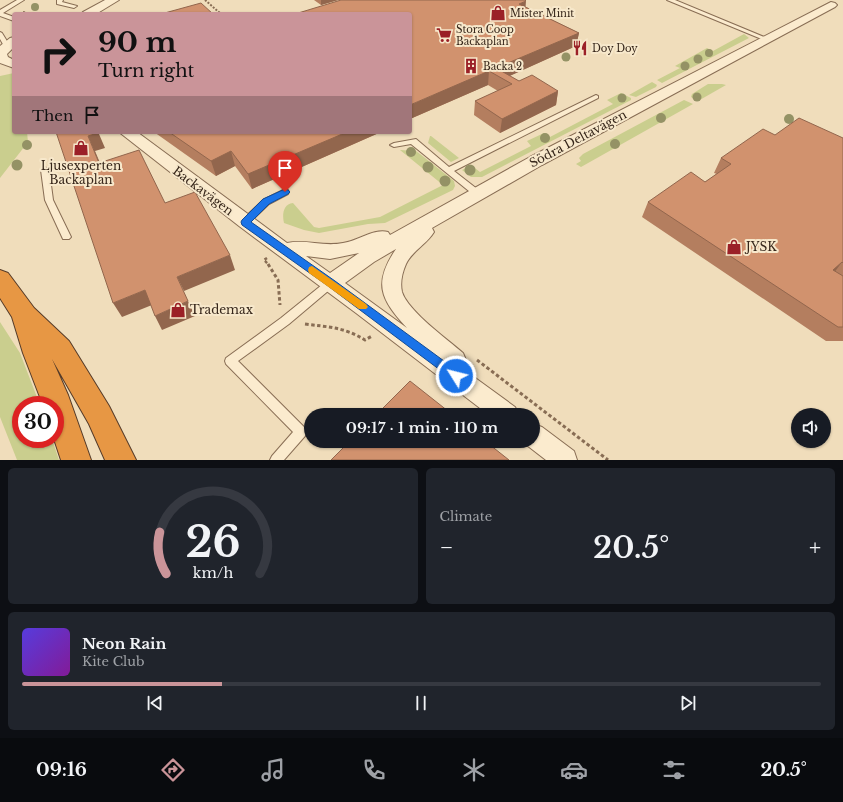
<!DOCTYPE html>
<html lang="en">
<head>
<meta charset="utf-8">
<style>
	:root { --surface:#171b24; --page:#20242c; --text:#f1f3f6; --muted:#9ea1a6; --line:#363941; --accent:#ca9499 }
	body { margin:0; font-family:"Libre Baskerville",serif; background:var(--page); color:var(--text); height:100vh; display:flex; flex-direction:column; font-size:15px; white-space:nowrap }
	* { box-sizing:border-box; margin:0 }
	p { font-size:13px; color:var(--muted) }
	.icon { flex:none; width:22px; height:22px; fill:none; stroke:currentColor; stroke-width:2; stroke-linecap:round; stroke-linejoin:round }
	.map { position:relative; height:460px; overflow:hidden }
	.drawer { display:flex; flex-direction:column; gap:8px; padding:8px; background:#0d0f14; flex:1 }
	.drawer>* { flex:none }
	.top-card { position:absolute; left:12px; top:12px; width:400px; height:122px; border-radius:4px; box-shadow:0 1px 3px #0004; background:#ca9499; color:#111; overflow:hidden }
	.controls { position:absolute; left:791px; top:408px; display:grid; gap:8px }
	.controls a { display:grid; place-items:center; width:40px; height:40px; border-radius:50%; background:var(--surface); box-shadow:0 1px 3px #0004; font-size:20px }
	.speed { position:absolute; left:12px; top:396px; display:flex; gap:8px; font-size:20px; font-weight:700; text-align:center }
	.speed>* { display:grid; place-content:center; width:52px; height:52px; border-radius:50%; background:var(--surface); box-shadow:0 1px 3px #0004; line-height:1 }
	.speed .limit { border:6px solid #d22; background:#fff; color:#111 }
	.pin { position:absolute; display:grid; place-items:center; width:34px; height:34px; color:#fff; margin:-41px -17px; border-radius:50% 50% 50% 0; rotate:-45deg; box-shadow:0 0 4px #0007 }
	.pin .icon { rotate:45deg }
	.me { position:absolute; width:44px; margin:-22px; rotate:306deg; stroke-linejoin:round; filter:drop-shadow(0 0 3px #0008) }
	.turn { display:flex; align-items:center; gap:14px; height:84px; padding:0 20px; font-size:18px }
	.turn .icon { width:52px; height:52px; stroke-width:2.5 }
	.turn b { display:block; font-size:28px; line-height:34px }
	.then { display:flex; align-items:center; height:38px; padding:0 20px; background:#0003; gap:8px; font-size:15px }
	.big { font-size:30px; font-weight:600; line-height:1.1 }
	.drawer .card { flex:1; display:flex; flex-direction:column; justify-content:center; gap:6px; min-width:0; padding:0 14px; border-radius:6px; background:var(--page) }
	.drawer .dial { align-items:center; gap:0 }
	.dial svg { height:104px; overflow:visible; fill:none; stroke:var(--line); stroke-width:7; stroke-linecap:round; text-anchor:middle }
	.dial text { fill:var(--text); stroke:none }
	.song { display:flex; align-items:center; gap:12px }
	.cover { width:48px; height:48px; border-radius:6px; background:linear-gradient(135deg,hsl(250 70% 55%),hsl(290 70% 35%)) }
	.played { height:4px; border-radius:2px; background:linear-gradient(90deg,var(--accent) 25%,var(--line) 25%) }
	.keys { display:flex; justify-content:space-around; direction:ltr }
	.heat { display:flex; justify-content:space-between; align-items:center; font-size:22px; direction:ltr }
	.drawer .tiles { flex:1; display:grid; gap:8px; grid-template-columns:1fr 1fr }
	.card:last-child { grid-column:span 2 }
	.trip { position:absolute; left:304px; top:408px; width:236px; height:40px; border-radius:20px; background:var(--surface); box-shadow:0 1px 3px #0004; font-weight:600; line-height:40px; text-align:center }
	.tab-bar { display:flex; height:64px; justify-content:space-around; align-items:center; background:#090b0e; color:var(--muted) }
	.tab-bar .icon { width:28px; height:28px }
	.tab-bar .on { color:var(--accent) }
	.tab-bar b { font-size:18px; color:var(--text) }
	.map>svg:first-child { display:block }
	.green { fill:#cace8e }
	.lines { fill:none; stroke-linecap:round; stroke-linejoin:round }
	.lane-casing { stroke:#886d54; stroke-width:2 }
	.street-casing { stroke:#886d54; stroke-width:2 }
	.highway-casing { stroke:#553b29; stroke-width:2 }
	.path-far2 { stroke:#886d54; stroke-width:2; stroke-dasharray:2 1.5; stroke-linecap:butt }
	.path-far1 { stroke:#886d54; stroke-width:2.5; stroke-dasharray:3 2; stroke-linecap:butt }
	.path { stroke:#886d54; stroke-width:3; stroke-dasharray:3.5 2.5; stroke-linecap:butt }
	.lane { fill:#fbebce; fill-rule:evenodd }
	.street { fill:#fbebce; fill-rule:evenodd }
	.highway { fill:#e79744; fill-rule:evenodd }
	.tree { fill:#949265 }
	.wall { fill:#b47e5f }
	.shaded-wall { fill:#92664d }
	.building { fill:#d1926e; stroke:#92664d }
	.route { fill:#1a73e8; stroke:#114b97 }
	.slow { fill:#f59e0b }
	.labels { text-anchor:middle; stroke-width:4; stroke-linejoin:round; paint-order:stroke }
	.far-poi-label { font-size:10px; fill:#36261a; stroke:#f7e8cb; text-anchor:start }
	.street-label { font-size:12px; fill:#36261a; stroke:#f7e8cb }
	.poi-label { font-size:12px; fill:#36261a; stroke:#f7e8cb; text-anchor:start }
</style>
</head>
<body>
<div class="map">
<svg width="843" height="460" viewBox="0 0 843 460">
	<rect width="100%" height="100%" fill="#f0ddbb"/>
	<path class="green" d="M744 34 749 38 662 83 657 80 680 68 675 66 707 48 713 51Z
		M14 73V132H27L28 142 0 178V76Z
		M652 82 657 85 656 87 636 97 629 95Z
		M708 84H722L726 85 698 101 691 97 692 94Z
		M621 93 631 98V100L482 177H471L462 170 471 165 480 172 531 146 527 141 544 133 550 137 613 104 607 100Z
		M684 100 693 104 581 167 576 164 581 161 579 158 583 154Z
		M430 136H431L459 158 451 162 428 143Z
		M400 150 416 151 420 154 454 181 455 186 453 190 385 223 368 224 319 233 304 230 284 223C282 215 283 204 293 203L314 227 319 228 380 217 443 185Z
		M0 322 20 353 40 405H21V439H52L59 460H17L0 417Z"/>
	<g class="lines">
		<defs>
			<path id="lane" d="M17 0H24L3 13 14 17V21L0 16V10Z
				M57 0H63L62 2 77 6 74 8 57 4Z
				M667 0H675L769 39 764 40Z
				M0 32 2 33 10 46 9 47 4 46 0 39Z
				M596 95 598 96V98L454 171 481 192 482 194 478 197 475 196 411 144 394 147 390 145 394 143 416 139 449 167Z
				M45 167 49 170 53 200 71 237 69 239H63L45 200 41 170Z
				M285 189 288 190 289 192 288 194 269 204 248 224H242L241 222 242 220 263 200Z
				M331 279 334 280 336 283 334 286 289 324 238 361 305 428 307 432 305 436 284 460H270L272 456 293 432 226 364 225 361 226 358 281 318 328 280Z"/>
			<path id="street" d="M105 0H119L96 14H81L83 12Z
				M831 2 835 3 837 5 835 7 542 165 432 228 434 232C427 244 412 251 406 264 402 273 400 283 402 292 408 311 447 339 463 353L466 360 467 372 515 407 519 415H489L356 313 239 226 119 132H137L287 243C306 239 323 247 343 243 358 241 374 228 388 232L390 235 530 157ZM396 249C373 283 380 299 407 328L345 283 374 262ZM359 253 330 273 306 256 330 259Z
				M14 37V47L7 54 8 57 14 60V68L0 63V46L10 38Z
				M533 424 542 427 574 451 577 460H546L524 443V441H533Z"/>
			<path id="highway" d="M0 270 8 273 34 308 69 341 109 406 136 460H105L89 424 52 359 68 395 91 460H61L54 439 55 405H43L23 353 12 317 0 298Z"/>
		</defs>
		<use href="#lane" class="lane-casing"/>
		<use href="#street" class="street-casing"/>
		<use href="#highway" class="highway-casing"/>
		<path class="path-far2" d="M205 0 221 14
			M23 12 30 14"/>
		<path class="path-far1" d="M267 258 264 260 269 265"/>
		<path class="path" d="M268 264 278 280 280 305
			M305 324C328 327 344 327 365 340L372 336
			M477 360 608 460"/>
		<use href="#lane" class="lane"/>
		<use href="#street" class="street"/>
		<use href="#highway" class="highway"/>
	</g>
	<g class="tree">
		<circle cx="35" cy="7" r="4"/>
		<circle cx="709" cy="53" r="4"/>
		<circle cx="566" cy="57" r="4.5"/>
		<circle cx="698" cy="59" r="4.5"/>
		<circle cx="685" cy="66" r="4.5"/>
		<circle cx="697" cy="97" r="4.5"/>
		<circle cx="622" cy="98" r="4.5"/>
		<circle cx="661" cy="118" r="5"/>
		<circle cx="789" cy="119" r="5"/>
		<circle cx="545" cy="138" r="5"/>
		<circle cx="615" cy="144" r="5"/>
		<circle cx="27" cy="145" r="5"/>
		<circle cx="411" cy="152" r="5"/>
		<circle cx="17" cy="165" r="5.5"/>
		<circle cx="428" cy="167" r="5.5"/>
		<circle cx="470" cy="170" r="5.5"/>
		<circle cx="445" cy="181" r="5.5"/>
	</g>
	<path class="wall" d="M314 0H338L321 5Z
		M526 7 579 33 576 46 509 76 519 81 558 91 556 105 500 133 474 115 475 101 498 91 488 85 410 119Z
		M154 132H381L252 189 235 166 216 176Z
		M775 135 843 138V341H826L642 217 648 202 705 182 717 174 714 173 721 158Z"/>
	<path class="shaded-wall" d="M321 0H338L321 5Z
		M526 1 525 14 519 4Z
		M579 33 576 46 503 79 496 68Z
		M489 71 488 85 410 119V105Z
		M558 91 556 105 500 133 502 119Z
		M97 132 99 134 105 148 95 151 106 177 99 163 88 136Z
		M347 132H381L252 189 248 174Z
		M231 151 235 166 216 176 211 161Z
		M230 255 235 270 184 291 177 277Z
		M842 262 831 277 833 270Z
		M145 290 152 305 122 317 113 303Z
		M188 301 195 316 162 330 155 316Z"/>
	<path class="building" d="M341 0H525L526 1 519 4 579 33 496 68 519 81 532 75 558 91 502 119 475 101 512 84 489 71 410 105V14H295Z
		M201 3 213 14H161Z
		M799 118 843 138V263L842 262 833 270 843 276V327H838L648 202 691 172 705 182 731 164 721 158 763 129 775 135Z
		M56 132H97L98 133 88 136 99 163 139 150 165 203 195 192 230 255 177 277 188 301 155 316 145 290 113 303Z
		M169 132H347L248 174 231 151 211 161Z
		M410 381 453 415H376Z
		M350 441H485L509 460H331Z"/>
	<path class="route" d="M285 189 288 190 290 192 288 194 269 204 251 222 335 281 459 372 461 376 459 379 456 380 452 379 328 286 242 225 241 222 242 220 263 199Z"/>
	<path class="slow" d="M312 266 366 304 368 307 366 309H359L309 273 308 270 309 267Z"/>
	<defs>
		<symbol id="shop-bare" viewBox="-9 -9 18 18"><path d="M-5-2.5h2.3a2.7 3.5 0 0 1 5.4 0H5L5.5 6h-11ZM-1.5-2.5h3a1.5 2.3 0 0 0-3 0Z" fill="#9b2027" stroke="#f7e8cb" stroke-width="2.5" paint-order="stroke"/></symbol>
		<symbol id="supermarket-bare" viewBox="-9 -9 18 18"><path d="M-6-5.5h2.5l.6 2H6L4.5 2H-2.5L-4.4-4H-6ZM-1.5 3.2a1.3 1.3 0 1 0 .1 0ZM3 3.2a1.3 1.3 0 1 0 .1 0Z" fill="#9b2027" stroke="#f7e8cb" stroke-width="2.5" paint-order="stroke"/></symbol>
		<symbol id="restaurant-bare" viewBox="-9 -9 18 18"><path d="M-5-6h1v4h1v-4h1v4h1v-4h1v5L-1.5 .5V6h-2V.5L-5-1ZM5-6V6H3V1.5H1.5Q1.5-4 5-6Z" fill="#9b2027" stroke="#f7e8cb" stroke-width="2.5" paint-order="stroke"/></symbol>
		<symbol id="building-bare" viewBox="-9 -9 18 18"><path d="M-4-6H4V6H1V3H-1V6H-4ZM-2.5-4.3h1.7v1.8h-1.7ZM.8-4.3h1.7v1.8H.8ZM-2.5-1h1.7V.8h-1.7ZM.8-1h1.7V.8H.8Z" fill="#9b2027" stroke="#f7e8cb" stroke-width="2.5" paint-order="stroke"/></symbol>
	</defs>
	<g fill-rule="evenodd">
		<use href="#shop-bare" x="487" y="2" width="22" height="22"/>
		<use href="#supermarket-bare" x="433" y="24" width="22" height="22"/>
		<use href="#restaurant-bare" x="569" y="37" width="22" height="22"/>
		<use href="#building-bare" x="460" y="55" width="22" height="22"/>
		<use href="#shop-bare" x="70" y="137" width="22" height="22"/>
		<use href="#shop-bare" x="723" y="236" width="22" height="22"/>
		<use href="#shop-bare" x="167" y="299" width="22" height="22"/>
	</g>
	<g class="labels">
		<g class="far-poi-label">
			<text x="510" y="17">Mister Minit</text>
			<text x="456" y="33">Stora Coop<tspan x="456" dy="12">Backaplan</tspan></text>
			<text x="592" y="52">Doy Doy</text>
			<text x="483" y="70">Backa 2</text>
		</g>
		<g class="street-label">
			<text transform="translate(578 139) rotate(-28)" y="4">Södra Deltavägen</text>
			<text transform="translate(203 191) rotate(37)" y="4">Backavägen</text>
		</g>
		<g class="poi-label">
			<text x="81" y="170" text-anchor="middle">Ljusexperten<tspan x="81" dy="14">Backaplan</tspan></text>
			<text x="746" y="251">JYSK</text>
			<text x="190" y="314">Trademax</text>
		</g>
	</g>
</svg>
<div class="controls">
<a><svg class="icon" aria-label="sound" viewBox="0 0 24 24"><path d="M4 9h4l5-4v14l-5-4H4zM17 9q2 3 0 6"/></svg></a>
</div>
<div class="speed"><div class="limit">30</div></div>
<div class="pin" style="left:285px;top:192px;background:#d93025"><svg class="icon" aria-label="arrive" viewBox="0 0 24 24"><path d="M6 21V4h12l-3 4 3 4H6"/></svg></div>
<svg class="me" style="left:456px;top:376px" viewBox="-20 -20 40 40"><circle r="17" fill="#1a73e8" stroke="#fff" stroke-width="3"/><path d="M0-11L8 9 0 5-8 9z" fill="#fff"/></svg>
<div class="trip">09:17 · 1 min · 110 m</div>
<div class="top-card">
<div class="turn"><svg class="icon" aria-label="right" viewBox="0 0 24 24"><path d="M7 20v-9h11M14 6l5 5-5 5"/></svg><div><b>90 m</b>Turn right</div></div>
<div class="then">Then<svg class="icon" aria-label="arrive" viewBox="0 0 24 24"><path d="M6 21V4h12l-3 4 3 4H6"/></svg></div>
</div>
</div>
<section class="drawer">
<div class="tiles">
<div class="card dial"><svg viewBox="0 0 100 80">
<path d="M14 69A42 42 0 1 1 86 69"/>
<path d="M14 69A42 42 0 0 1 9 37" stroke="#ca9499"/>
<text x="50" y="56" font-size="32" font-weight="700">26</text>
<text x="50" y="72" font-size="11">km/h</text>
</svg></div>
<div class="card"><p>Climate</p>
<div class="heat"><a>−</a><b class="big">20.5°</b><a>+</a></div>
</div>
<div class="card">
<div class="song"><i class="cover"></i><div><b>Neon Rain</b><p>Kite Club</p></div></div>
<div class="played"></div>
<div class="keys"><svg class="icon" aria-label="previous" viewBox="0 0 24 24"><path d="M18 5L8 12l10 7zM5 5v14"/></svg><svg class="icon" aria-label="pause" viewBox="0 0 24 24"><path d="M8 5v14M16 5v14"/></svg><svg class="icon" aria-label="next" viewBox="0 0 24 24"><path d="M6 5l10 7-10 7zM19 5v14"/></svg></div>
</div>
</div>
</section>
<nav class="tab-bar">
<b>09:16</b>
<svg class="icon on" aria-label="directions" viewBox="0 0 24 24"><path d="M12 3l9 9-9 9-9-9zM9 14v-3h6M13 9l2 2-2 2"/></svg>
<svg class="icon" aria-label="music" viewBox="0 0 24 24"><path d="M9 18V5l10-2v13"/><circle cx="6" cy="18" r="3"/><circle cx="16" cy="16" r="3"/></svg>
<svg class="icon" aria-label="phone" viewBox="0 0 24 24"><path d="M5 4h4l2 5-3 2q2 4 5 5l2-3 5 2v4C11 20 4 13 5 4z"/></svg>
<svg class="icon" aria-label="climate" viewBox="0 0 24 24"><path d="M12 3v18M4 7l16 10M4 17L20 7"/></svg>
<svg class="icon" aria-label="car" viewBox="0 0 24 24"><path d="M5 17H2v-5l4-1 3-4h7l3 4 3 1v5h-3M9 17h6M6 11h13"/><circle cx="7" cy="17" r="2"/><circle cx="17" cy="17" r="2"/></svg>
<svg class="icon" aria-label="filters" viewBox="0 0 24 24"><path d="M4 7h16M4 17h16"/><circle cx="9" cy="7" r="2"/><circle cx="15" cy="17" r="2"/></svg>
<b>20.5°</b>
</nav>
</body>
</html>
